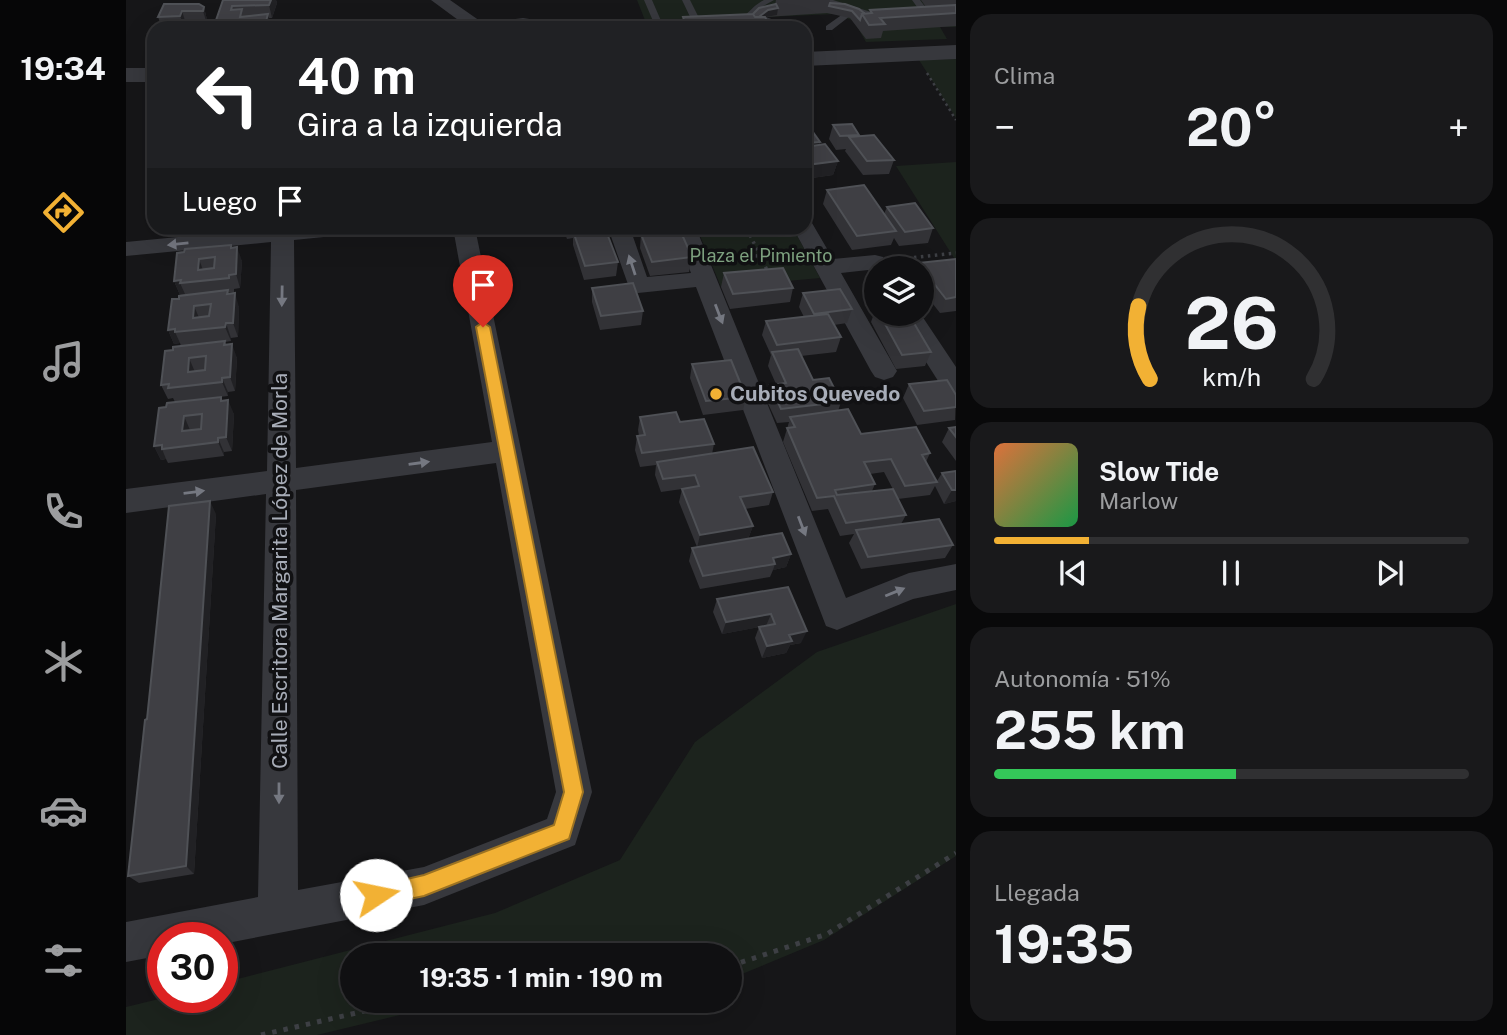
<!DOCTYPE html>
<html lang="es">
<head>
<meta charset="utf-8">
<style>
	:root { --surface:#101012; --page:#19191b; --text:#f1f3f6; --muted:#9c9d9f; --line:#303032; --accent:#f2b134 }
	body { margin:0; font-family:"Public Sans",sans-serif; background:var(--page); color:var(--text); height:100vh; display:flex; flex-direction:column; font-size:26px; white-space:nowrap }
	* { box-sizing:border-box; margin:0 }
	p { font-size:23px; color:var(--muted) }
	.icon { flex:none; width:38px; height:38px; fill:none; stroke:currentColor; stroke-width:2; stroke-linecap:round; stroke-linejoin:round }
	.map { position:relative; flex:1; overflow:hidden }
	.details { display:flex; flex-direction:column; gap:14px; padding:14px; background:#09090a; width:551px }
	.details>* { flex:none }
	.top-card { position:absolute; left:21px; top:21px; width:665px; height:214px; border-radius:21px; box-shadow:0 7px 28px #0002,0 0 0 2px var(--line); background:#202124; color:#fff; overflow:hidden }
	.fabs { position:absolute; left:738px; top:256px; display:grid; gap:14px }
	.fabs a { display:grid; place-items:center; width:70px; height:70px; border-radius:50%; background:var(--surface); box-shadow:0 7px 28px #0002,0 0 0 2px var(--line); font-size:35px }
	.speed { position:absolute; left:21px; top:922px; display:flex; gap:14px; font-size:35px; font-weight:700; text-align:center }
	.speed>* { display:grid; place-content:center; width:91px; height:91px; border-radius:50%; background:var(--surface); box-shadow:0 7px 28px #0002,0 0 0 2px var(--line); line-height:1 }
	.speed .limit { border:10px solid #d22; background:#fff; color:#111 }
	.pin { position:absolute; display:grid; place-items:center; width:60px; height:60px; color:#fff; margin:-72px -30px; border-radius:50% 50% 50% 0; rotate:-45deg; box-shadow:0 0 7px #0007 }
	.pin .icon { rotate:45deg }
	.me { position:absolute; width:77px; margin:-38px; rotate:79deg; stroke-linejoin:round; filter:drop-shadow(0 0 5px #0008) }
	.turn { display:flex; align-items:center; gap:24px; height:147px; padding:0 35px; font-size:32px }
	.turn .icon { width:91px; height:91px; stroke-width:2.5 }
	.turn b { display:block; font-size:49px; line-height:60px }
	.then { display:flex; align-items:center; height:66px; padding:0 35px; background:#0003; gap:14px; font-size:26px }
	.big { font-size:52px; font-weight:700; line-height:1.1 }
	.details .card { flex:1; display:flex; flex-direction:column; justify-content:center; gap:10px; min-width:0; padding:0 24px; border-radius:21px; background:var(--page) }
	.details .dial { align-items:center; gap:0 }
	.dial svg { height:182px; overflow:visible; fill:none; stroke:var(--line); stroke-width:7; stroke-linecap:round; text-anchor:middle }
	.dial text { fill:var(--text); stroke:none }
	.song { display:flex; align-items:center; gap:21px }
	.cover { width:84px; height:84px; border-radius:10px; background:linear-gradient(135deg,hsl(20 70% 55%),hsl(140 70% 35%)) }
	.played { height:7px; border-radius:4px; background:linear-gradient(90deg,var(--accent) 20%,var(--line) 20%) }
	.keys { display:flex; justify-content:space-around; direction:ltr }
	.heat { display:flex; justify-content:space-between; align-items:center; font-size:38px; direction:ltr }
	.charge { height:10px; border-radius:5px; background:linear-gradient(90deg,#34c759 51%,var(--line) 0) }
	.trip { position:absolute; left:214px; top:943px; width:402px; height:70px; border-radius:35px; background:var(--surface); box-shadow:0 7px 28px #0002,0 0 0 2px var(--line); font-weight:700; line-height:70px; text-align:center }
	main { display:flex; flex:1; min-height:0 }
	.tab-bar { display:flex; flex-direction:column; width:126px; justify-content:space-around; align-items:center; background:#060607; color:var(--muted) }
	.tab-bar .icon { width:49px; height:49px }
	.tab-bar .on { color:var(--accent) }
	.tab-bar b { font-size:32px; color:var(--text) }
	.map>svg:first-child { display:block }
	.green { fill:#1c231d }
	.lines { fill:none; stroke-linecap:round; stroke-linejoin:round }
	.path-far2 { stroke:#3d3f44; stroke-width:2.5; stroke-dasharray:2.5 3.5; stroke-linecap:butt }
	.path-far1 { stroke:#3d3f44; stroke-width:3.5; stroke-dasharray:2.5 4.5; stroke-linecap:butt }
	.path { stroke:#3d3f44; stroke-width:5; stroke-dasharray:4.5 7; stroke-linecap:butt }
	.service { fill:#37383d; fill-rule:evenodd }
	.minor { fill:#37383d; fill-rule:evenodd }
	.tertiary { fill:#37383d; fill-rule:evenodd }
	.wall { fill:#323236 }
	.shaded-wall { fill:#212124 }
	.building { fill:#3f3f44; stroke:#4f5156; stroke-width:2; fill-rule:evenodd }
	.oneway { fill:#757881 }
	.route { fill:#f2b134; stroke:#9d7322; stroke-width:2 }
	.poi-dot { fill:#f2b134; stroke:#111113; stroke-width:2.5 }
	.labels { text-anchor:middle; stroke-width:7; stroke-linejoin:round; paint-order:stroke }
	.far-park-label { font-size:18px; fill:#7fa381; stroke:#111113 }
	.poi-label { font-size:21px; font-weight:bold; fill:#a8adb8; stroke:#111113; text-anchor:start }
	.street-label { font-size:21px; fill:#a8adb8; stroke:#111113 }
</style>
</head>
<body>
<main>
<nav class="tab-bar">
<b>19:34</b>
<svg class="icon on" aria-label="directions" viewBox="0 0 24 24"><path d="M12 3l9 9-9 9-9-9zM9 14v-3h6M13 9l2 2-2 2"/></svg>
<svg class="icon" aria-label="music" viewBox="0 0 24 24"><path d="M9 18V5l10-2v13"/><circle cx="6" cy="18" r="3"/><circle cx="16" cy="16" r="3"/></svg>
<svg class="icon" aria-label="phone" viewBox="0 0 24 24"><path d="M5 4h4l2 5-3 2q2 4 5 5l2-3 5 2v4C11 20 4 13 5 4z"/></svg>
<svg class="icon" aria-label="climate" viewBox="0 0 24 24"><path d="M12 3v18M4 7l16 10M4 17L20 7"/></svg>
<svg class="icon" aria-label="car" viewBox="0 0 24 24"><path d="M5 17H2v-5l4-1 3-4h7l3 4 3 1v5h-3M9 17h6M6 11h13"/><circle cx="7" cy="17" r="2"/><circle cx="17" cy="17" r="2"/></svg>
<svg class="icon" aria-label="filters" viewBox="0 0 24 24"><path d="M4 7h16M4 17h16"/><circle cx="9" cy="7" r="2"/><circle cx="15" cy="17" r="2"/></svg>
</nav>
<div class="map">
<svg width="830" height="1035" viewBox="0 0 830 1035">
	<rect width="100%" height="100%" fill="#161618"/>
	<path class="green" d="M511 0H830V27H814L821 39 740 42 728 21 710 14 640 17 634 20 635 28H522Z
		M830 59V118L793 60Z
		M830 162V261L770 166Z
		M636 228H667L694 278 595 287 573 233Z
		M830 604V856L698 940 604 979V956H226V1001H332L191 1035H0V1007L37 998H96V983L369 913 494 860 569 742 691 652Z"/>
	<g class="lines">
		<path class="path-far2" d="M801 73 830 120"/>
		<path class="path-far1" d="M621 229 642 272
			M774 259 830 253
			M594 260 666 252"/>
		<path class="path" d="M604 966 701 934 830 853
			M135 1035 282 1001"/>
		<path class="service" d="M518 0H526L536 23H567L556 0H564L576 24 585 26 583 28H530Z
			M638 0H648L634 8 618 26 605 27V23C618 21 625 6 638 0Z
			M694 0H707L761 17 754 19Z
			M786 0H794L806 16 805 18H799Z
			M717 14 724 16 706 30H700V26Z
			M637 16 665 26 666 28H655L634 20 633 18Z"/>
		<path class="minor" d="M305 0H324L364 28H343Z
			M679 221 686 223 707 259 749 255 757 257 764 268H751V275L742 270 715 273 771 371 767 377 758 380 749 377 745 371 667 228H679Z
			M146 228H229L226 233 218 235 168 240 170 468 366 442 327 228H349L466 792 449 845 298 905 96 944V938H37V955L0 962V922L132 897 140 494 0 513V489L141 471 145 242 0 256V242ZM370 463 430 792 421 819 298 867 172 890 170 490Z
			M482 228H504L521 277 565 273 548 228H570L720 598 783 573 830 564V590L787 599 711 630 700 626 570 287 512 293 504 290Z
			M769 313H794L830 367V397L821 395Z"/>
		<path class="tertiary" d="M397 18 429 23 432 28H354L357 23Z
			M830 45V59L679 66V52Z
			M0 68H28V82H0Z"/>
	</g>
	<path class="wall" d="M97 0H150L151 3 146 18H143L145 28H89L88 26Z
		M650 0H704V3L738 13H743L744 10 800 7 795 0H830V26L757 31 755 38 740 39 724 18 701 13 640 17H639L645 28H556L557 17 627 14 649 5Z
		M78 7 81 20V24H60L59 28H36L32 17Z
		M679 121 694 142V145L712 161 707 175 679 179Z
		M707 125 733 135V136L768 160 763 174 737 175 719 151 720 149 710 150 703 139Z
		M701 190 758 214 761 207 807 228 802 243 773 246 768 238 765 245 726 250 697 204Z
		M437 228H489V234L482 235 492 262 490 276 458 280 447 245V238L441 239Z
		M515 234 566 257 563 272 524 276 514 248Z
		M105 245 116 261 114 288 108 289V292H102L113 307 112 337 105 338V341L99 342 111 358 109 391 102 392V396L49 402 47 398 42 399 35 385 47 350 55 346 54 343 48 344 42 330 53 299 59 295H54L48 281 58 252Z
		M830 259V311L814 313 796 290V268H790L792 263Z
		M598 273 667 288 664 302 604 309 595 287Z
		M466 288 517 311 515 325 474 330 466 302Z
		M677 293 726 309 721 323 708 325 715 337 710 352 675 356 687 380 715 402 712 411 735 434 804 453 800 462 811 481 816 473 830 471V501L818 504 809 486 804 495 772 499 758 472 744 474 749 484 746 491 780 515 775 524 827 545 819 558 735 569 723 543 728 534 714 536 702 509 686 511 657 442 663 422 651 423 640 399 644 385 650 384 642 366 645 355 636 335 640 321 678 317 673 307Z
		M750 308 751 313H782L805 352 799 366 770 369 745 322Z
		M566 364 620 397 617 410 577 415 564 378Z
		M783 384 830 395 829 420 791 425 777 398Z
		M97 401 108 414 106 451 98 452V456L42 463 40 459 35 460 28 446 33 408Z
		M514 417 554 422 588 444 586 454 647 492 643 505 619 509 627 526 622 539 665 554 660 567 647 570 644 577 574 589 563 561 566 548 571 547 553 502 556 489 535 492 529 475 530 465 514 467 509 450 511 436H513L512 430Z
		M830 427V461L816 442 823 428Z
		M90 514 68 874 13 883 2 876 21 719Z
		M662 587 675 643 664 645 660 653 636 658 629 638 633 627 596 634 587 612 591 599Z"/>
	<path class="shaded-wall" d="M145 0H150L151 3 146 18 143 5Z
		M78 7 81 20V24L77 11Z
		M652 8 651 15 640 17 633 22 634 16 642 10Z
		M56 11 60 24 59 28 54 16Z
		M142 14 145 28H140L139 25Z
		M694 142 691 156 680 157 683 143Z
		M712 161 707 175 679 179 680 165Z
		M111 247 116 261 114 288 110 274Z
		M73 259 78 273 72 270Z
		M55 280 54 283 59 294 54 295 48 281Z
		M109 293 113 307 112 337 107 323Z
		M68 306 74 320 67 318Z
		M100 323 105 338V341L99 327Z
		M49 329V332L54 343 48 344 42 330Z
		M106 344 111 358 109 391 104 377Z
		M63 358 69 372 68 386 62 372Z
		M96 378 102 392V396L96 382Z
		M102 400 108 414 106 451 100 437Z
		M58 416 64 430 56 431Z
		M92 438 98 452V456L92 442Z
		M36 445V449L40 459 35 460 28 446Z
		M826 490H830V501L818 504Z
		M84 501 90 514 68 874 60 866Z
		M627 526 622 539 571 548 574 535Z
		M665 554 660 567 647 570 649 564 647 558Z
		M645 614 640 626 596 634 600 622Z
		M681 631 675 643 664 645 660 653 636 658 641 646 663 635Z"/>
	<path class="building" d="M97 0H145L143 5 106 6 105 10 116 9 114 17 142 14 139 25 88 26Z
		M704 3 719 4 733 9 738 13 736 14 734 20 726 11 703 6Z
		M38 4H73L78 7 77 11H56L54 16 32 17Z
		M650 4 652 8 642 10 634 16 635 17H629L627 14 633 8Z
		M830 5V13L754 18 759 24 743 25 736 14 746 13 744 10Z
		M627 14 629 17H639L645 28H629L626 24 560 26 557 17Z
		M679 121 694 142 683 143 679 137Z
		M726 124 733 135 714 136 707 125Z
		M748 135 768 160 741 161 723 137Z
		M699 144 712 161 680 165 679 147Z
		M738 185 770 231 731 236 701 190Z
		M789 203 807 228 779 232 761 207Z
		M479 228 492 262 459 266 447 231Z
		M554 230 566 257 526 262 515 234Z
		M105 245V248L111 247 110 274 103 275V278L54 283 55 280 48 281 51 253 58 252 59 249ZM89 257 88 268 72 270 73 259Z
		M830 259V297L820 299 792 263Z
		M657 268 667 288 607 294 598 273Z
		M507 283 517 311 475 316 466 288Z
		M714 289 726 309 688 314 677 293Z
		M102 290 101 294 109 293 107 323H100L99 327 49 332V329L42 330 46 299H53V296ZM85 304 83 316 67 318 68 306Z
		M753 313H782L805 352 776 355Z
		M702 314 715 337 651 345 640 321Z
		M99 341 98 345 106 344 104 377 96 378V382L42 388 43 384 35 385 39 351 47 350V347ZM80 356 79 370 62 372 63 358Z
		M672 349 687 380 703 378 715 402 655 409 644 385 660 383 646 352Z
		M605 360 620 397 580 401 566 364Z
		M821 380 830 395V407L798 411 783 384Z
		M95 397V401L102 400 100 437 92 438V442L36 449V445L28 446 33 408 40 407 41 403ZM76 414 75 429 56 431 58 416Z
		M722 409 735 434 790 427 804 453 796 455 811 482 779 486 765 459 738 462 749 484 709 490 711 495 767 489 780 515 720 523 708 496 691 498 661 428 669 427 664 417Z
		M550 412 554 422 578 419 588 444 516 453 511 436 519 435 514 417Z
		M830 427V437L823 428Z
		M627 447 647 492 614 497 627 526 574 535 556 489 573 486 569 475 537 479 531 462Z
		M830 471V490H826L816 473Z
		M84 501 60 866 2 876 19 720 21 719 43 506Z
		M813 519 827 545 742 557 730 530Z
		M656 533 665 554 647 558 649 564 577 576 566 548Z
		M662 587 681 631 663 635 666 641 641 646 633 627 649 624 645 614 600 622 591 599Z"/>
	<defs><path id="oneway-solid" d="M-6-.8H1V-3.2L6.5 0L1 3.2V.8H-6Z" transform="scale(1.75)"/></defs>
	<g class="oneway">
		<use href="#oneway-solid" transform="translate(52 244) rotate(174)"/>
		<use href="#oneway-solid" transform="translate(506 265) rotate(-108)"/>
		<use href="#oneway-solid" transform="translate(156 296) rotate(91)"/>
		<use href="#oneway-solid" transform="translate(593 314) rotate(69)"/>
		<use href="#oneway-solid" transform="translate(293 463) rotate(-8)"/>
		<use href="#oneway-solid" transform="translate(68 492) rotate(-7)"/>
		<use href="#oneway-solid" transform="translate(676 526) rotate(69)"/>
		<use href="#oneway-solid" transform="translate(769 592) rotate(-22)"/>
		<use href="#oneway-solid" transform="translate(153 793) rotate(90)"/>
	</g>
	<path class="route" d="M357 322 364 327 457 792 443 839 298 896 250 906 242 903 239 895 242 888 298 875 428 825 438 792 350 327Z"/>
	<circle class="poi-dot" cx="590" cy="394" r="7"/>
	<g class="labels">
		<g class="far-park-label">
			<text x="635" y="262">Plaza el Pimiento</text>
		</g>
		<g class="poi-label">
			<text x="604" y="401">Cubitos Quevedo</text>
		</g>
		<g class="street-label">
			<text transform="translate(154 571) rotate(-90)" y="7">Calle Escritora Margarita López de Morla</text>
		</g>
	</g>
</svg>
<div class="fabs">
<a><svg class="icon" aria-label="layers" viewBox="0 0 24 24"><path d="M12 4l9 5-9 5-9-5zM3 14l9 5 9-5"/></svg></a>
</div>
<div class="speed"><div class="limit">30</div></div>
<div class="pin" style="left:357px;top:327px;background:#d93025"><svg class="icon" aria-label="arrive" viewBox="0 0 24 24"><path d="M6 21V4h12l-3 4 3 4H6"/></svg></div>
<svg class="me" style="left:250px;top:895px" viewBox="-20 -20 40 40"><circle r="19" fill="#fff"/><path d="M0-13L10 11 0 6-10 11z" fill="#f2b134"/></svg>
<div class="trip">19:35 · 1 min · 190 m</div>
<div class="top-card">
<div class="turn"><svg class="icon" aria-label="left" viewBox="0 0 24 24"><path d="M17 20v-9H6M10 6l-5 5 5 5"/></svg><div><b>40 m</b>Gira a la izquierda</div></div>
<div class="then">Luego<svg class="icon" aria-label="arrive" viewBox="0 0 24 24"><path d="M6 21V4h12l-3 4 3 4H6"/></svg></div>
</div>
</div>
<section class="details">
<div class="card"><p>Clima</p>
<div class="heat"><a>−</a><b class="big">20°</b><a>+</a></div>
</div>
<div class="card dial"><svg viewBox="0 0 100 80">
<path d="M14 69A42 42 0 1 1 86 69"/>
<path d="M14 69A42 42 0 0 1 9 37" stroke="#f2b134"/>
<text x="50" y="56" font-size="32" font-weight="700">26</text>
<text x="50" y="72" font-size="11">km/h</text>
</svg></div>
<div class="card">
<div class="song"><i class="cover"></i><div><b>Slow Tide</b><p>Marlow</p></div></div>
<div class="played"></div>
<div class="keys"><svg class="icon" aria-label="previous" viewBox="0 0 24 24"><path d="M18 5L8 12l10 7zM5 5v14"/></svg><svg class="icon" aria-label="pause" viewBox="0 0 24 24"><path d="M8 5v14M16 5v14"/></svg><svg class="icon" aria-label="next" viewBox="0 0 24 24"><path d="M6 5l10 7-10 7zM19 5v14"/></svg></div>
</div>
<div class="card"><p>Autonomía · 51%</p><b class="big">255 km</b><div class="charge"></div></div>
<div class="card"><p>Llegada</p><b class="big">19:35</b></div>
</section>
</main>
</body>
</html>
